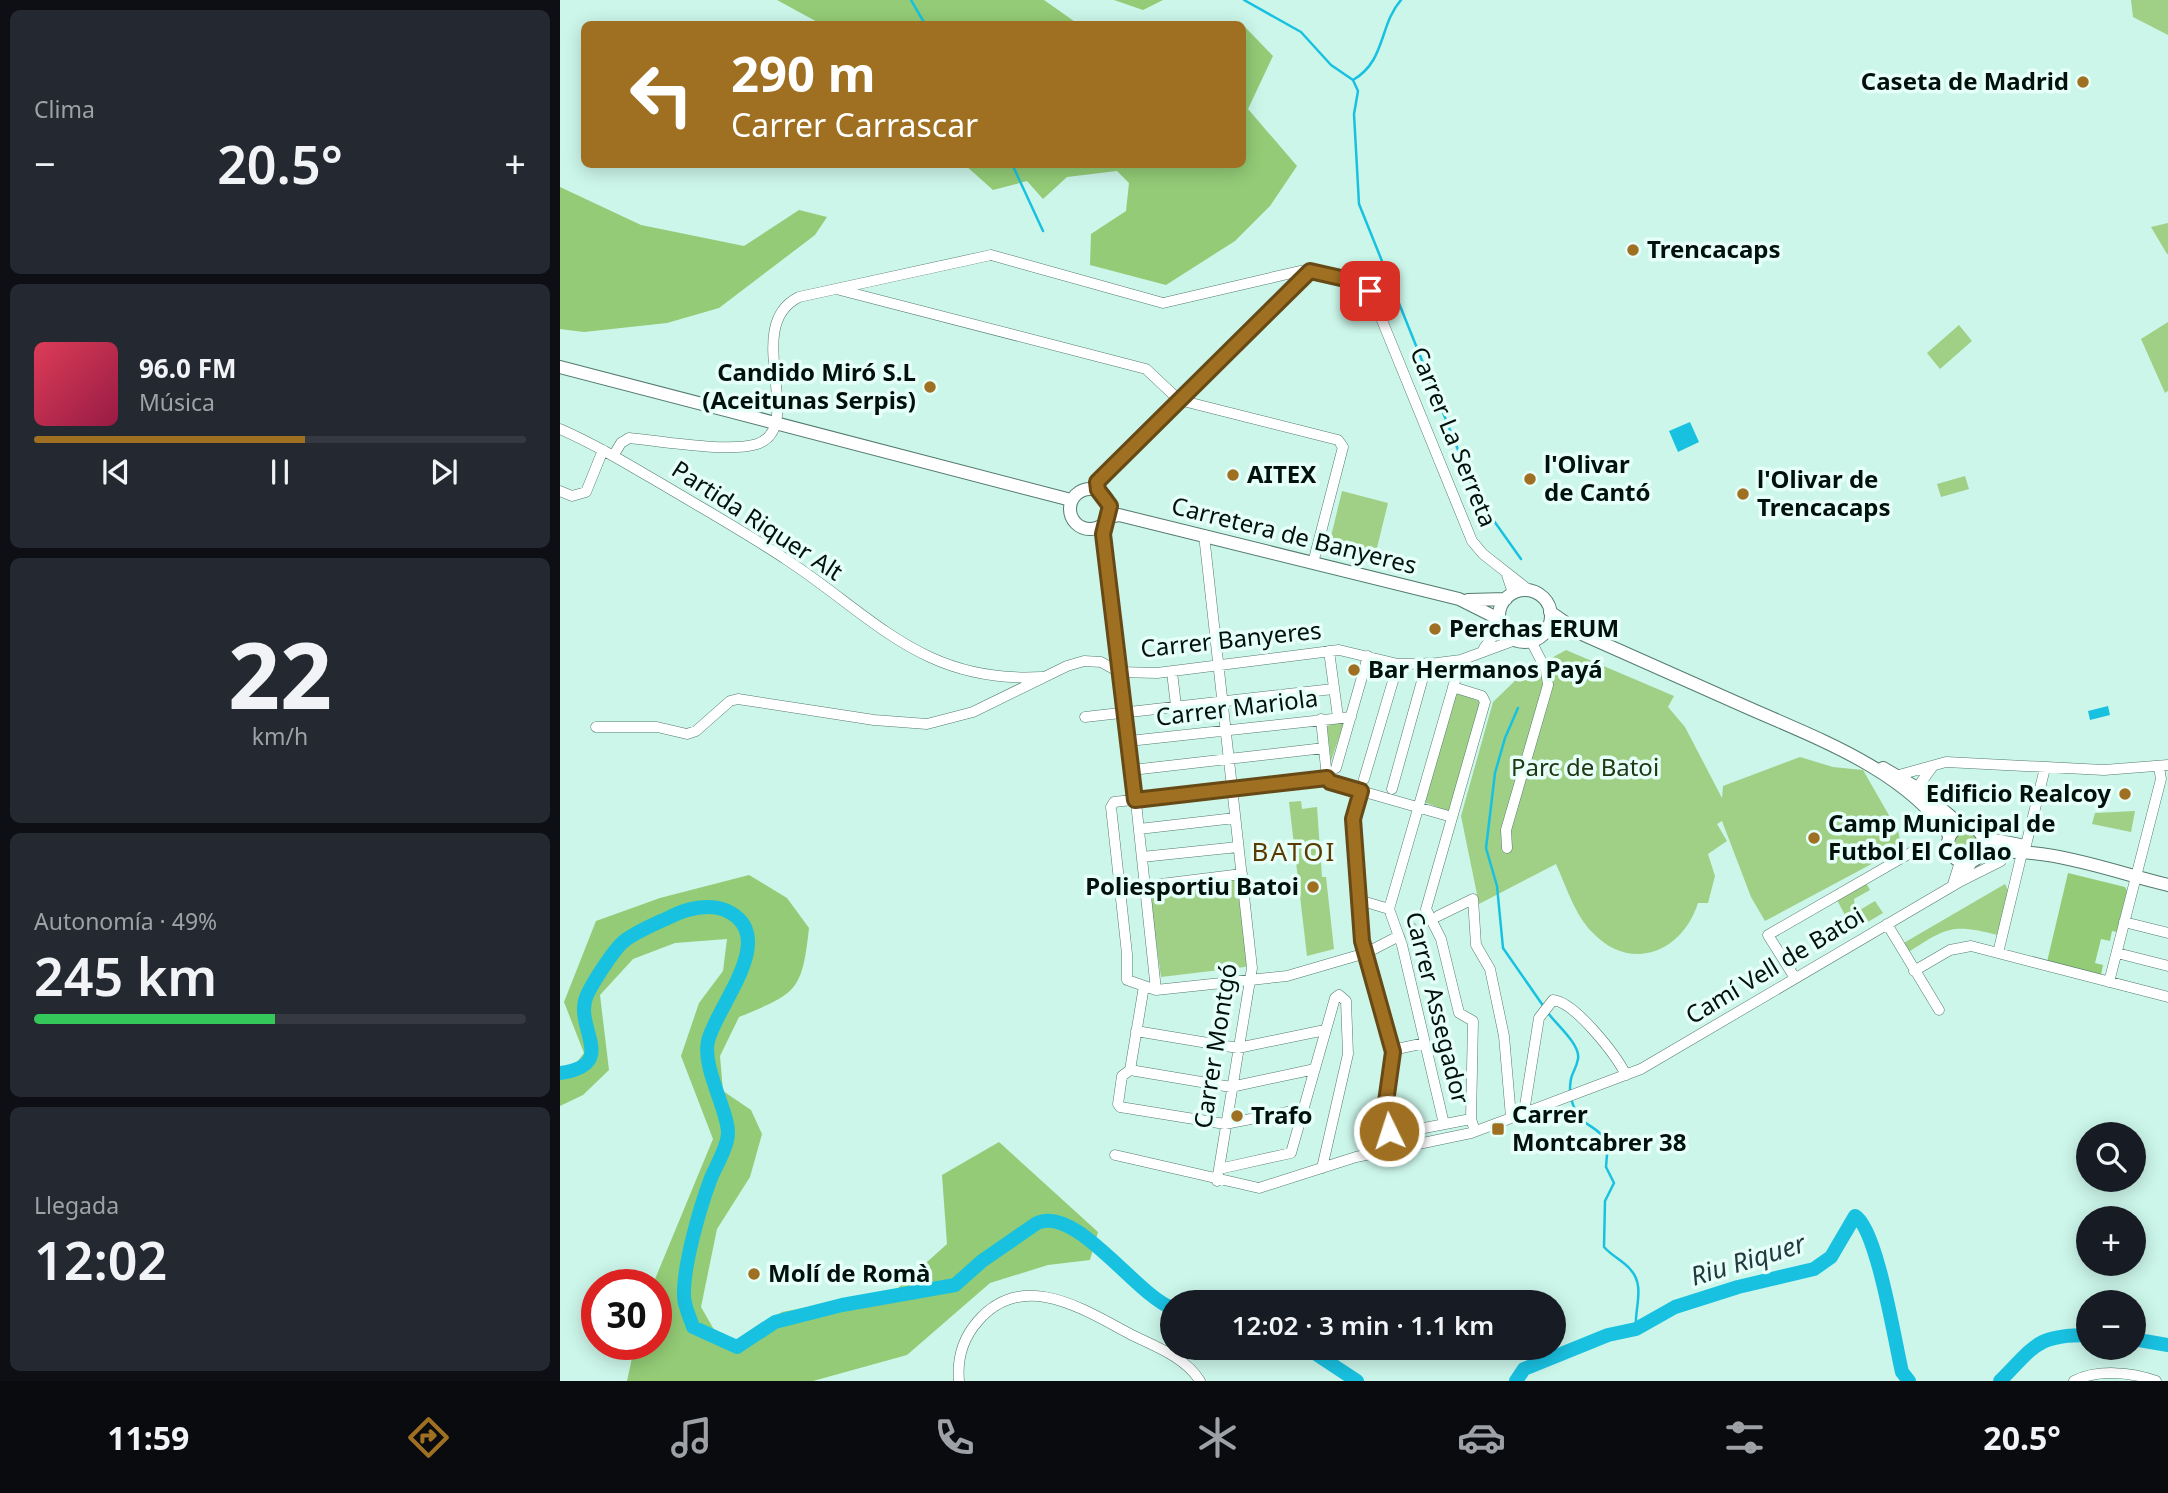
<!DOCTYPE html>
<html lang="es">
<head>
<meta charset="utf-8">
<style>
	:root { --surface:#171b24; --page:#242831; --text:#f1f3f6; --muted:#9ea1a6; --line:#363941; --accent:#9f7022 }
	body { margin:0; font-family:"Noto Sans",sans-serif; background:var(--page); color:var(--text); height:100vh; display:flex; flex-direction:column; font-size:26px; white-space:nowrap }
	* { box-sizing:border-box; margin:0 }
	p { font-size:23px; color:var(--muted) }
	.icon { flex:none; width:38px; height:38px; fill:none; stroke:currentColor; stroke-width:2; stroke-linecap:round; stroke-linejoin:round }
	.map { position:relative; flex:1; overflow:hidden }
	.side { display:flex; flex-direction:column; gap:10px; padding:10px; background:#0d0f14; width:560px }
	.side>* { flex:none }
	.banner { position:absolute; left:21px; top:21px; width:665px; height:147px; border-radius:10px; box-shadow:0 4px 18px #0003; background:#9f7022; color:#fff; overflow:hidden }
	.fabs { position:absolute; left:1516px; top:1122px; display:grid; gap:14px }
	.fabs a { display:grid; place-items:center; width:70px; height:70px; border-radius:50%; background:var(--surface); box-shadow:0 4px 18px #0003; font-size:35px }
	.speed { position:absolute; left:21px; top:1269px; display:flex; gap:14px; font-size:35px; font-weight:700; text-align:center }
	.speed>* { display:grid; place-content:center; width:91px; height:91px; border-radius:50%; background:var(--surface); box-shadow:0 4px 18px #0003; line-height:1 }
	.speed .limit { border:10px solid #d22; background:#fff; color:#111 }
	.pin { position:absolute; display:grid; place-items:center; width:60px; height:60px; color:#fff; margin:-30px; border-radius:14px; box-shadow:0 4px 10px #0006 }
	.me { position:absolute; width:77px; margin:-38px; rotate:356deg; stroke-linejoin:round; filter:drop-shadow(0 0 5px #0008) }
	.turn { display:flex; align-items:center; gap:24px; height:147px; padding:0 35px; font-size:32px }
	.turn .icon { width:91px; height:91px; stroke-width:2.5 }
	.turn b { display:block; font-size:49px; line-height:60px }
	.big { font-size:52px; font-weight:600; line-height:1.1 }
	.side .card { flex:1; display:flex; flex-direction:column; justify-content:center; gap:10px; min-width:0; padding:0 24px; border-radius:10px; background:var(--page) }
	.side .dial { align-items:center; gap:0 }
	.dial b { font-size:91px; line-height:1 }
	.song { display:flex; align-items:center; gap:21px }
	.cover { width:84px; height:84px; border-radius:10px; background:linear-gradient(135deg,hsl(350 70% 55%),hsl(340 70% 35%)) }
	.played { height:7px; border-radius:4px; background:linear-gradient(90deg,var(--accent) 55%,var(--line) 55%) }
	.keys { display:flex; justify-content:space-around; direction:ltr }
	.heat { display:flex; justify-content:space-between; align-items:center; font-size:38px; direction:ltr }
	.charge { height:10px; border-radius:5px; background:linear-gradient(90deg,#34c759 49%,var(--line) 0) }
	.trip { position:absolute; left:600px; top:1290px; width:406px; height:70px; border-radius:35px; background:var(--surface); box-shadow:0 4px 18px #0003; font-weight:600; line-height:70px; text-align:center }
	.menu { display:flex; height:112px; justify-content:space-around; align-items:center; background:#090b0e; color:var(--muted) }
	.menu .icon { width:49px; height:49px }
	.menu .selected { color:var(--accent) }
	.menu b { font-size:32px; color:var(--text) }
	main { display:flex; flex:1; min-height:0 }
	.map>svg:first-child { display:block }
	.green { fill:#9fd086 }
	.forest { fill:#93cb76 }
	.water { fill:#19c1e1 }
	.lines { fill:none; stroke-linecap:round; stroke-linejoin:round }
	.stream { stroke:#19c1e1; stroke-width:2.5 }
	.river { stroke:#19c1e1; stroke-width:14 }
	.minor-tunnel { stroke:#aed4c9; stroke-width:10; stroke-dasharray:10 5; stroke-linecap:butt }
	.minor-casing { stroke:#547b70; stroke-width:11 }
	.major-casing { stroke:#547b70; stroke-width:14 }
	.minor { stroke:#fff; stroke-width:10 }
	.major { stroke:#fff; stroke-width:12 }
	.route-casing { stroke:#674916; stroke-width:18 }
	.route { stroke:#9f7022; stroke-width:12 }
	.poi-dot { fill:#9f7022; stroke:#e6fff8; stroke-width:2.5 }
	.labels { text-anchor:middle; stroke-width:7; stroke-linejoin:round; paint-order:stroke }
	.poi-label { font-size:24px; font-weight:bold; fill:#03110d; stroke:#e6fff8; text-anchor:start }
	.street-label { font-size:24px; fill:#03110d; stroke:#e6fff8 }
	.park-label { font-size:24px; fill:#213714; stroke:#e6fff8 }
	.neighbourhood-label { font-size:26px; letter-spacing:2px; fill:#5a3a00; stroke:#e6fff8 }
	.water-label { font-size:26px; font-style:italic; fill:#21393f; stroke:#e6fff8 }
</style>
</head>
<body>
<main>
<section class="side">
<div class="card"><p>Clima</p>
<div class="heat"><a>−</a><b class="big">20.5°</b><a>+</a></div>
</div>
<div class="card">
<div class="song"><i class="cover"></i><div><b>96.0 FM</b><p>Música</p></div></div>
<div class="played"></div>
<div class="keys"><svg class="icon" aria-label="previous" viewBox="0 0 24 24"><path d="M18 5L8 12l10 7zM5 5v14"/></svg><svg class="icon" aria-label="pause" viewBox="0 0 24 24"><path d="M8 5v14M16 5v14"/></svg><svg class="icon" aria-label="next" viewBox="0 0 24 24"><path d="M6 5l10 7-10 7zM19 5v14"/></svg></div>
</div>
<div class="card dial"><b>22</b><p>km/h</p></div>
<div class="card"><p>Autonomía · 49%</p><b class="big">245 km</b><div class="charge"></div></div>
<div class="card"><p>Llegada</p><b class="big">12:02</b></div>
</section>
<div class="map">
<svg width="1608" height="1381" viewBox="0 0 1608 1381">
	<rect width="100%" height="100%" fill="#ccf6ea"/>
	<path class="green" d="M1571 0H1608V35L1573 17Z
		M1608 223V254H1607L1591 227Z
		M1608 322V391L1605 393 1581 339Z
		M1399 325 1412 341 1380 369 1367 353Z
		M1405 476 1409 489 1381 497 1377 484Z
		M782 491 828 503 813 564 767 553Z
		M1006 650 1114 696 1108 707 1125 727 1162 798 1163 786 1240 757 1273 767 1303 770 1338 831 1341 844 1333 849 1334 852 1205 921 1191 897 1162 821 1157 824 1167 841 1148 854 1155 876 1148 903H1138C1122 953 1070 973 1032 932 1015 915 1006 886 996 864L919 904 901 816 933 702 961 675Z
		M895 692 921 702 890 812 864 802Z
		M781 722 783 725 771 761 767 726Z
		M741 801 742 809 757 807 762 877H766L774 949 747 956 729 802Z
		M1575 811 1571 832 1532 824 1535 813Z
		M1395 844a11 11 0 1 1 22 0a11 11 0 1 1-22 0Z
		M676 879 688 964 685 967 601 977 589 891Z
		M1306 883 1310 890 1294 899 1295 908 1285 915 1277 900Z
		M1445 884 1448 890 1437 935C1392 923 1386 928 1347 953L1342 944Z
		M1315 901 1323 913 1296 929 1288 917Z"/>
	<path class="forest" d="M217 0H484L518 24H261Z
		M554 0H603L583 10Z
		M685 27 713 56 688 109 737 166 710 206 675 241 606 285 530 265 531 234 566 211 569 183 557 171 507 177 483 199 467 181 433 190 405 165 682 164V28Z
		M0 187 81 225 184 246 239 210 267 217 255 235 159 308 107 323 24 332 0 329Z
		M1508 873 1565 887 1567 891 1557 932 1552 931 1550 941 1541 939 1535 963 1543 965 1541 975 1487 962Z
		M189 875 227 898 249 928C242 992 237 993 179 1017L160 1056 163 1091 191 1110 202 1134 190 1177 157 1229 141 1307 164 1347 222 1312 336 1290 387 1244 382 1175 439 1142 538 1232 530 1260 488 1265 430 1283 347 1355 253 1381H67L75 1344H96V1284H93L153 1139 121 1056 139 1003 163 971 167 939 115 943 73 959 40 995 49 1070 23 1095 0 1106V1074L7 1075 24 1053 4 1002 36 921 100 898Z"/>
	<path class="water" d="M1130 422 1139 442 1118 452 1109 431Z
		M1548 706 1550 715 1530 720 1528 711Z"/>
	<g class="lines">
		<path class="stream" d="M351 0 365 24
			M684 0 741 32 771 65 793 80 798 91 794 114 799 204 917 497 961 559
			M793 80C826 61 819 25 841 0
			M452 164 483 231
			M958 708 945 738 935 773 926 848 937 886 943 948 984 1007
			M988 1013C996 1024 1021 1045 1018 1059 1015 1074 1010 1071 1010 1091
			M1011 1098C1019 1129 1033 1121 1048 1142L1046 1167 1054 1183 1045 1201 1044 1247C1052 1256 1063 1261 1070 1269 1086 1286 1074 1308 1076 1329"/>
		<path class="river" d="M0 1073C61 1064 12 1027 27 995 33 982 53 951 63 942 75 932 95 924 110 917 127 908 153 902 171 913 217 940 156 1007 148 1041 142 1068 168 1110 168 1133 168 1146 156 1166 151 1178 140 1207 123 1266 124 1296 124 1306 130 1317 133 1327L177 1347 215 1322 282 1305 395 1285 422 1261 477 1223C516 1205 575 1294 612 1308
			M1573 1339 1608 1345
			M747 1348 797 1381
			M956 1381 964 1369 1048 1335 1076 1329 1115 1307 1178 1287 1254 1269 1271 1257 1295 1216C1317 1228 1335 1343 1342 1372L1349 1381
			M1440 1381C1475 1346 1476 1335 1528 1335"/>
		<path class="minor-tunnel" d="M835 938 878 916"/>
		<defs>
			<path id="minor" d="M280 290 586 369 619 400 778 440 783 447 753 563
				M0 429C41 447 79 471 117 493 154 515 191 536 227 560 315 618 364 684 482 677
				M53 456 61 443 69 438C100 441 169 453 197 444 248 427 180 326 239 297L431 255 603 303 740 271 762 273 808 286 912 541 923 554 970 591
				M529 489 750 271
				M0 491 12 496 26 492 43 450
				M545 523 547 575 567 718 596 990
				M644 535 692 968 657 1181
				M946 572 953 593
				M924 648 941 626
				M769 651 778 717
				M612 672 616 706
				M893 687 922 696 925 702 866 909 881 939 899 1013 913 1021 911 1119 915 1131
				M525 717 773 689
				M761 719 767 778
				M36 727H97L127 734 136 731 170 701 178 699 314 720 367 724 413 712 507 666 524 661 541 662 559 672 597 673 779 650 838 664 877 663 901 660 955 640
				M569 741 791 717
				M776 768 808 656
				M572 770 764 748
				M1339 775 1386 762 1544 770 1608 765
				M804 779 838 664
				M1357 788 1373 766
				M832 789 867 663
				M801 791 793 819 802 941 833 1052 825 1109 829 1131 833 1134 911 1119
				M579 829 675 818
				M1466 845 1485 768
				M947 848 946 830 988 685 986 670 971 641
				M582 857 678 847
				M1401 881 1441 861
				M1393 884 1400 862
				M585 886 682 874
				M799 900 829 909
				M878 916 913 899 916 945 930 969 944 1036 951 1117
				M1564 922 1608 933
				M1327 924 1379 1010
				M1438 953 1462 853
				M1557 953 1608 966
				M1354 971 1390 950 1411 946 1608 997
				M1235 978 1208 935 1359 848
				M567 980V954L551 807 554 802 767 778 773 783 892 817
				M570 981 596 990 727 976 806 953 835 938
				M1549 982 1601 779 1599 767
				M584 986 570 1070 562 1076 558 1104 560 1107 665 1124 743 1109
				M576 1031 678 1048 765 1030
				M832 1050 865 1043
				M570 1070 671 1087 755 1069
				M964 1112 979 1018 993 1000C1015 1002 1056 1055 1066 1075
				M884 1124 842 945 829 909 901 660
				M555 1155 699 1188 796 1157 911 1133 1081 1069 1401 881 1412 862
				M659 1169 731 1153 775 998 779 995 786 1001 788 1054 762 1168
				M399 1381C397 1359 403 1338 418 1321 464 1268 526 1311 574 1336 597 1347 626 1358 640 1381
				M1514 1381C1537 1369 1572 1372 1596 1381"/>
			<path id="major" d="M0 367 511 500
				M510 509a20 20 0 1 1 40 0a20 20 0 1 1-40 0Z
				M548 517 559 515 899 599 939 619
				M939 616a26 26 0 1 1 52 0a26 26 0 1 1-52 0Z
				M908 600 946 599
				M990 612 1022 634C1076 658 1130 682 1184 706 1256 738 1344 769 1390 836
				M1323 768 1357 788 1402 826
				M1388 844a18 18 0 1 1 36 0a18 18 0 1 1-36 0Z
				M1424 838 1460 845
				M1422 854C1483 844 1549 871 1608 885"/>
		</defs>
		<use href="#minor" class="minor-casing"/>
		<use href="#major" class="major-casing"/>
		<use href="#minor" class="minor"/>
		<use href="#major" class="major"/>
	</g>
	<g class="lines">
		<defs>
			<path id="route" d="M810 291 803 283 750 271 537 482 538 490 550 506 543 534 575 800 767 778 770 782 801 791 793 819 802 941 833 1052 825 1109 829 1131"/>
		</defs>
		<use href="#route" class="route-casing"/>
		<use href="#route" class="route"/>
	</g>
	<g class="poi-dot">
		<circle cx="1523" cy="82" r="7"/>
		<circle cx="1073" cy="250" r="7"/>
		<circle cx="370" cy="387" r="7"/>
		<circle cx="673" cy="475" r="7"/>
		<circle cx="970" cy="479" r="7"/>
		<circle cx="1183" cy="494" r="7"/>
		<circle cx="875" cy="629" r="7"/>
		<circle cx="794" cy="670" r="7"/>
		<circle cx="1565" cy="794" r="7"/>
		<circle cx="1254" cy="838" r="7"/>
		<circle cx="753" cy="887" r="7"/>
		<circle cx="677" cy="1116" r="7"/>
		<rect x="931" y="1122" width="14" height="14" rx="3.5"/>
		<circle cx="194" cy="1274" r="7"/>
	</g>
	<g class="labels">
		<g class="poi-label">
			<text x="1509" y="90" text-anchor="end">Caseta de Madrid</text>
			<text x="1087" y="258">Trencacaps</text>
			<text x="356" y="381" text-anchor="end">Candido Miró S.L<tspan x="356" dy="28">(Aceitunas Serpis)</tspan></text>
			<text x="984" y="473">l'Olivar<tspan x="984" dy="28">de Cantó</tspan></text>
			<text x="687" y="483">AITEX</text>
			<text x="1197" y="488">l'Olivar de<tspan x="1197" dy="28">Trencacaps</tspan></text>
			<text x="889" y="637">Perchas ERUM</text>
			<text x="808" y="678">Bar Hermanos Payá</text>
			<text x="1551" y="802" text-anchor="end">Edificio Realcoy</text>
			<text x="1268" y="832">Camp Municipal de<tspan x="1268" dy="28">Futbol El Collao</tspan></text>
			<text x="739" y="895" text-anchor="end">Poliesportiu Batoi</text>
			<text x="952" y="1123">Carrer<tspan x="952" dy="28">Montcabrer 38</tspan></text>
			<text x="691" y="1124">Trafo</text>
			<text x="208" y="1282">Molí de Romà</text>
		</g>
		<g class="street-label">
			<text transform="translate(893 437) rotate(68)" y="8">Carrer La Serreta</text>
			<text transform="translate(197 521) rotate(33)" y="8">Partida Riquer Alt</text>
			<text transform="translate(734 536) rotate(14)" y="8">Carretera de Banyeres</text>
			<text transform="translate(671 640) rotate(-6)" y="8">Carrer Banyeres</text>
			<text transform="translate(677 708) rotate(-7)" y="8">Carrer Mariola</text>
			<text transform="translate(1215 966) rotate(-31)" y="8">Camí Vell de Batoi</text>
			<text transform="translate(877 1008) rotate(76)" y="8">Carrer Assegador</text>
			<text transform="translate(656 1046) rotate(-81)" y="8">Carrer Montgó</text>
		</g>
		<g class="park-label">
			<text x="1025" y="776">Parc de Batoi</text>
		</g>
		<g class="neighbourhood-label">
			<text x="734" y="861">BATOI</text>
		</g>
		<g class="water-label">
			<text transform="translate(1188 1260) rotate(-17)" y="9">Riu Riquer</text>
		</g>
	</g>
</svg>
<div class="fabs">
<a><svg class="icon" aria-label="search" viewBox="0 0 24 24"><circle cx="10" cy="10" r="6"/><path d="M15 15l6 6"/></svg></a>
<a>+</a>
<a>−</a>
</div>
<div class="speed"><div class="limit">30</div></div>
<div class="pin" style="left:810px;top:291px;background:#d93025"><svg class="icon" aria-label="arrive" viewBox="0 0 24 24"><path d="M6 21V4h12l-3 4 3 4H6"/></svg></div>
<svg class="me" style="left:829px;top:1131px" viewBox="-20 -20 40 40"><circle r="17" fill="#9f7022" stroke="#fff" stroke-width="3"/><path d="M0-11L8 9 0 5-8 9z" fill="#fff"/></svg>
<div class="trip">12:02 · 3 min · 1.1 km</div>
<div class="banner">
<div class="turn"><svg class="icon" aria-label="left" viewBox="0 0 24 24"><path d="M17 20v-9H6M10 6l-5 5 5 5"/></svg><div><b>290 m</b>Carrer Carrascar</div></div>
</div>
</div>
</main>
<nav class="menu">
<b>11:59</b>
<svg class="icon selected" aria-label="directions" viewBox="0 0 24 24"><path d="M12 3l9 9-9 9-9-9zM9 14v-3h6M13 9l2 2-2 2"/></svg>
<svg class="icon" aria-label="music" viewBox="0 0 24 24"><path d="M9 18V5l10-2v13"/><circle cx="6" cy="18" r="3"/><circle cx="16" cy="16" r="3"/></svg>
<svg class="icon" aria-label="phone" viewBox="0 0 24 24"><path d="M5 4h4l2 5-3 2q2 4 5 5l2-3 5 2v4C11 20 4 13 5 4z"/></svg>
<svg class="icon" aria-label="climate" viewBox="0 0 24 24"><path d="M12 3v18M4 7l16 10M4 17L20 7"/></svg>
<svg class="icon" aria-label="car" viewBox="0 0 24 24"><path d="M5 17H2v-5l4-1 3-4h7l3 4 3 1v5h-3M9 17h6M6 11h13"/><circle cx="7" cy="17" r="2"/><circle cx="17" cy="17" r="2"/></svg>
<svg class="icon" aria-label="filters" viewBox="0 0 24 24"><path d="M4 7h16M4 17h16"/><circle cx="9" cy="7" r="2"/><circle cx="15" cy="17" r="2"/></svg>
<b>20.5°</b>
</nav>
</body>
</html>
